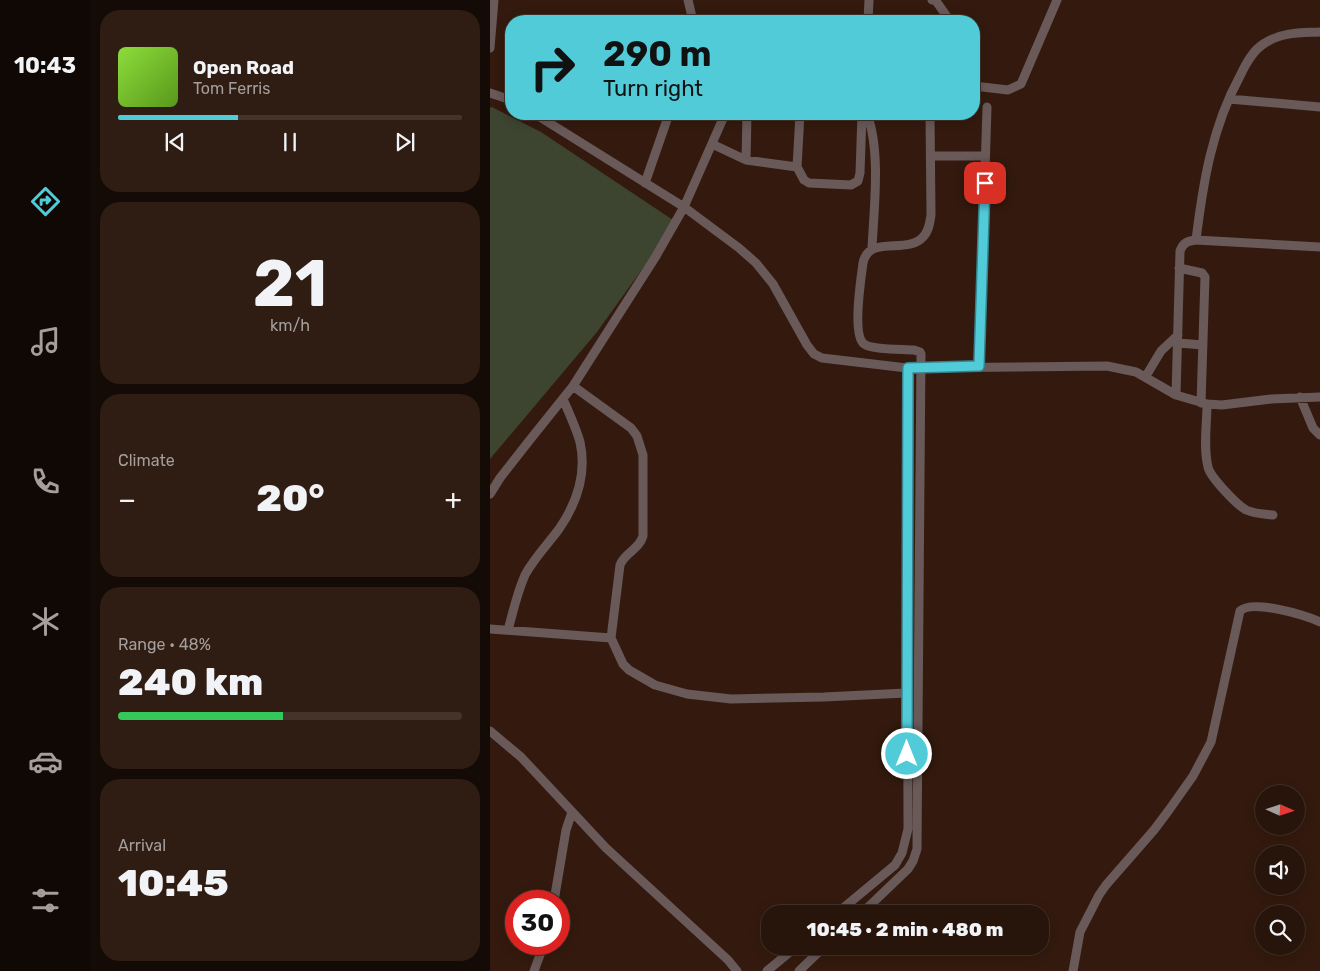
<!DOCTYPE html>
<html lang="en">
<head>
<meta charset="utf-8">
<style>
	:root { --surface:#27140a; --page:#2f1d13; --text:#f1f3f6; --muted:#a49e9c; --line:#43332b; --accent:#52cbd9 }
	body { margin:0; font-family:Rubik,sans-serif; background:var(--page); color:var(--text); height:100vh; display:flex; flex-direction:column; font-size:19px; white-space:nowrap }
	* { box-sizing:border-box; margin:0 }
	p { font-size:16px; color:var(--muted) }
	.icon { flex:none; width:28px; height:28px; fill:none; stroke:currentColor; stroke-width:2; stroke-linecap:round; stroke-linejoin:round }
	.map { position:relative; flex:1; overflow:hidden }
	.panel { display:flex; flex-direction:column; gap:10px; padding:10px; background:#150b06; width:400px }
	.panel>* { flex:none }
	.hud { position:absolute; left:15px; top:15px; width:475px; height:105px; border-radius:20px; box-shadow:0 2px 12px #0003,0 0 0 1px var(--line); background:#52cbd9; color:#111; overflow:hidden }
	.needle { width:32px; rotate:93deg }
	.fabs { position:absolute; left:765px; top:785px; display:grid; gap:10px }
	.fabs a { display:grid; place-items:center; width:50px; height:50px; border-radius:50%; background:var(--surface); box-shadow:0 2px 12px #0003,0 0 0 1px var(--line); font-size:25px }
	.speed { position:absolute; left:15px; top:890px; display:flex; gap:10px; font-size:25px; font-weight:700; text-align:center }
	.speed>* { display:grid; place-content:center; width:65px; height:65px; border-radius:50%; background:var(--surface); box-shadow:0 2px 12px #0003,0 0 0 1px var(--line); line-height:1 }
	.speed .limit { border:8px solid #d22; background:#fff; color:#111 }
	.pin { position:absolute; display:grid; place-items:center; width:42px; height:42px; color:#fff; margin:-21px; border-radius:10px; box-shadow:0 2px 8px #0006 }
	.me { position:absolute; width:55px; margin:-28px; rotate:0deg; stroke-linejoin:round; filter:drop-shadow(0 0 4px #0008) }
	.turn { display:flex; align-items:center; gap:18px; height:105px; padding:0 15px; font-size:22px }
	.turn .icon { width:65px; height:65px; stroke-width:2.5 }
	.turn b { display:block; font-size:35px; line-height:42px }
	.big { font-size:38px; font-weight:800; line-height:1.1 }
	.panel .widget { flex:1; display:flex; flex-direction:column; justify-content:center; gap:8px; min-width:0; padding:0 18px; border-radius:20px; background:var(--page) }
	.panel .dial { align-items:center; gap:0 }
	.dial b { font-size:65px; line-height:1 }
	.song { display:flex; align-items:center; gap:15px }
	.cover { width:60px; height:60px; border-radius:8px; background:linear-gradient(135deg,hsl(90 70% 55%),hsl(90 70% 35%)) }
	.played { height:5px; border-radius:2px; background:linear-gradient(90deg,var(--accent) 35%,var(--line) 35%) }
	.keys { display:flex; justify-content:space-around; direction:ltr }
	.heat { display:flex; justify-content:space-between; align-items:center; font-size:28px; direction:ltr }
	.charge { height:8px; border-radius:4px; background:linear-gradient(90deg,#34c759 48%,var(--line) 0) }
	.trip { position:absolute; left:271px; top:905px; width:288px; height:50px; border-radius:20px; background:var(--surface); box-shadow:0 2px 12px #0003,0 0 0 1px var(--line); font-weight:800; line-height:50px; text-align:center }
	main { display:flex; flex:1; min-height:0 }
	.menu { display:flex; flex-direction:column; width:90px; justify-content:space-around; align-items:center; background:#100804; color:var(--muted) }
	.menu .icon { width:35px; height:35px }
	.menu .active { color:var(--accent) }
	.menu b { font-size:22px; color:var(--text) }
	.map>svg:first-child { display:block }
	.green { fill:#3d4430 }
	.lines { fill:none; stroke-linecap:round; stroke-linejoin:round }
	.street { stroke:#695959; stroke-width:9 }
	.route-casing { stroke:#35848d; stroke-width:12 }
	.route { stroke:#52cbd9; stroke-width:9 }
</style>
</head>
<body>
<main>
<nav class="menu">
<b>10:43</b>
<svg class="icon active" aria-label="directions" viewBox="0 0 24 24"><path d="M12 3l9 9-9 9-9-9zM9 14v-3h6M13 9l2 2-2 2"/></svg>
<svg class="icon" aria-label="music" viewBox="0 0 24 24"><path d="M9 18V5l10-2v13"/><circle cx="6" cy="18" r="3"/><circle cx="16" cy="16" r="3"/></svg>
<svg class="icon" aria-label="phone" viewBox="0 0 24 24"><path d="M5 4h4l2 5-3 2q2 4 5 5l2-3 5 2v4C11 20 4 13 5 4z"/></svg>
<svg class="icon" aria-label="climate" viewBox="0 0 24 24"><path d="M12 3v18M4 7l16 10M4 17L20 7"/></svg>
<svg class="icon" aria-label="car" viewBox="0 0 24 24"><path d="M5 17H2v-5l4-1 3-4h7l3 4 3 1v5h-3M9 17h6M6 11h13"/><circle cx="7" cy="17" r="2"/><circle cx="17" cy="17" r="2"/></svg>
<svg class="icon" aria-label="filters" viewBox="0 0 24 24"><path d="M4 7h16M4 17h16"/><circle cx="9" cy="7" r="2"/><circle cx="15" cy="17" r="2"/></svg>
</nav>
<section class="panel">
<div class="widget">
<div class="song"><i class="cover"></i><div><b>Open Road</b><p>Tom Ferris</p></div></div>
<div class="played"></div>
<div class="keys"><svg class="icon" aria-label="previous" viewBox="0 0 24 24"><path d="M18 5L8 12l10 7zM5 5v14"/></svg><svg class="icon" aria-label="pause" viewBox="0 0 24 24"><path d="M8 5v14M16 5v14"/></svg><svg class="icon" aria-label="next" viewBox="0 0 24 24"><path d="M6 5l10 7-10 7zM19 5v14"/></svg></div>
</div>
<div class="widget dial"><b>21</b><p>km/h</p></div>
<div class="widget"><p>Climate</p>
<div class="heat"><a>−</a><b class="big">20°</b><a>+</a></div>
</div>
<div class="widget"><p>Range · 48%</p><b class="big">240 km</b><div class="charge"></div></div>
<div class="widget"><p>Arrival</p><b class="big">10:45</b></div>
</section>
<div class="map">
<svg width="830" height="971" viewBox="0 0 830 971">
	<rect width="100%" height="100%" fill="#341a0e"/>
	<path class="green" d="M2 107 51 132 186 222 107 332 0 459V108Z"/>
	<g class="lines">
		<path class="street" d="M198 0 203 21
			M442 0 446 1 460 21
			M378 21 379 0
			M0 48 4 0
			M484 86 518 90 531 84 567 0
			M0 93 21 100
			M739 99 830 107
			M45 114 194 207 249 248 266 263 283 284 317 345 324 354 332 358 417 368 617 366 646 372 686 395 717 404 732 405 781 399 830 397
			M310 114 307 167 314 180 319 183 361 185 368 181 370 173 372 114
			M377 114C391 151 384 208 382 248
			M222 144 256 160 307 167
			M441 156H495
			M256 160 257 114
			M155 183 179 114
			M706 240C713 183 722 127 750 76 756 63 763 50 775 43 792 32 810 33 830 32
			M689 268 712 273 715 277 711 403
			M688 343 713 345
			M489 366 497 107
			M656 376 671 351 688 335
			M83 386 141 428 147 436 153 455V536C149 550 135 552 130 565L121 638 133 664 139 670 165 685 197 694 241 699 334 697 416 693
			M686 395 690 251C693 243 697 241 706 240L830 247
			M810 397 823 428 830 435
			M717 404C717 424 713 447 718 467 720 477 747 505 756 510 765 514 774 514 783 515
			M0 494 10 478 39 441 83 386 166 256 194 207 235 114
			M0 629 121 638
			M18 630C23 612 27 593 35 575 44 558 58 544 69 529 87 503 97 474 90 442 86 428 79 413 73 399
			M0 731 31 757 116 848 238 960 247 971
			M64 901 76 830 82 812
			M346 914 405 865 412 853 418 829 417 368
			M371 914 418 869 423 861 427 849 431 354 430 352 424 350C413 349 382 350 374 344 362 335 371 278 373 263 379 234 417 255 433 237 439 231 440 222 441 215L440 114
			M44 971 54 944
			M277 971 307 946
			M309 971 335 946
			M583 971 590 932 609 895 616 885 664 830 679 810 703 776 721 742 750 611C762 599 815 615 830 622"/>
	</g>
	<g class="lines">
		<defs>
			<path id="route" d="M417 754 418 368 489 366 495 183"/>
		</defs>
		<use href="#route" class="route-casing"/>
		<use href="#route" class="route"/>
	</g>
</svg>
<div class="fabs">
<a><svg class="needle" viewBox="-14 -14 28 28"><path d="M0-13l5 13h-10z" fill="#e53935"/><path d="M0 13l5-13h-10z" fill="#a49e9c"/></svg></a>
<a><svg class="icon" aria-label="sound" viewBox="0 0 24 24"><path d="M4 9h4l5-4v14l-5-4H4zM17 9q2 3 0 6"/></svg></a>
<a><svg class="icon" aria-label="search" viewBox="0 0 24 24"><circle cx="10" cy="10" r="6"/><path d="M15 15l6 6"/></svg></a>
</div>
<div class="speed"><div class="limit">30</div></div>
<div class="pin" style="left:495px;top:183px;background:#d93025"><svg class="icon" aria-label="arrive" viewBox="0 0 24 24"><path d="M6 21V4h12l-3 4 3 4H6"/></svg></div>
<svg class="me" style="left:417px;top:754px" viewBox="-20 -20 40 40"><circle r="17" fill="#52cbd9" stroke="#fff" stroke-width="3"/><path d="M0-11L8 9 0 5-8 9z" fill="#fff"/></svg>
<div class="trip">10:45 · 2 min · 480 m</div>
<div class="hud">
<div class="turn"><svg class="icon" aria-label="right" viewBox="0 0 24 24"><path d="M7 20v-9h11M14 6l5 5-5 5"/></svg><div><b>290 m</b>Turn right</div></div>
</div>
</div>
</main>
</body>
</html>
